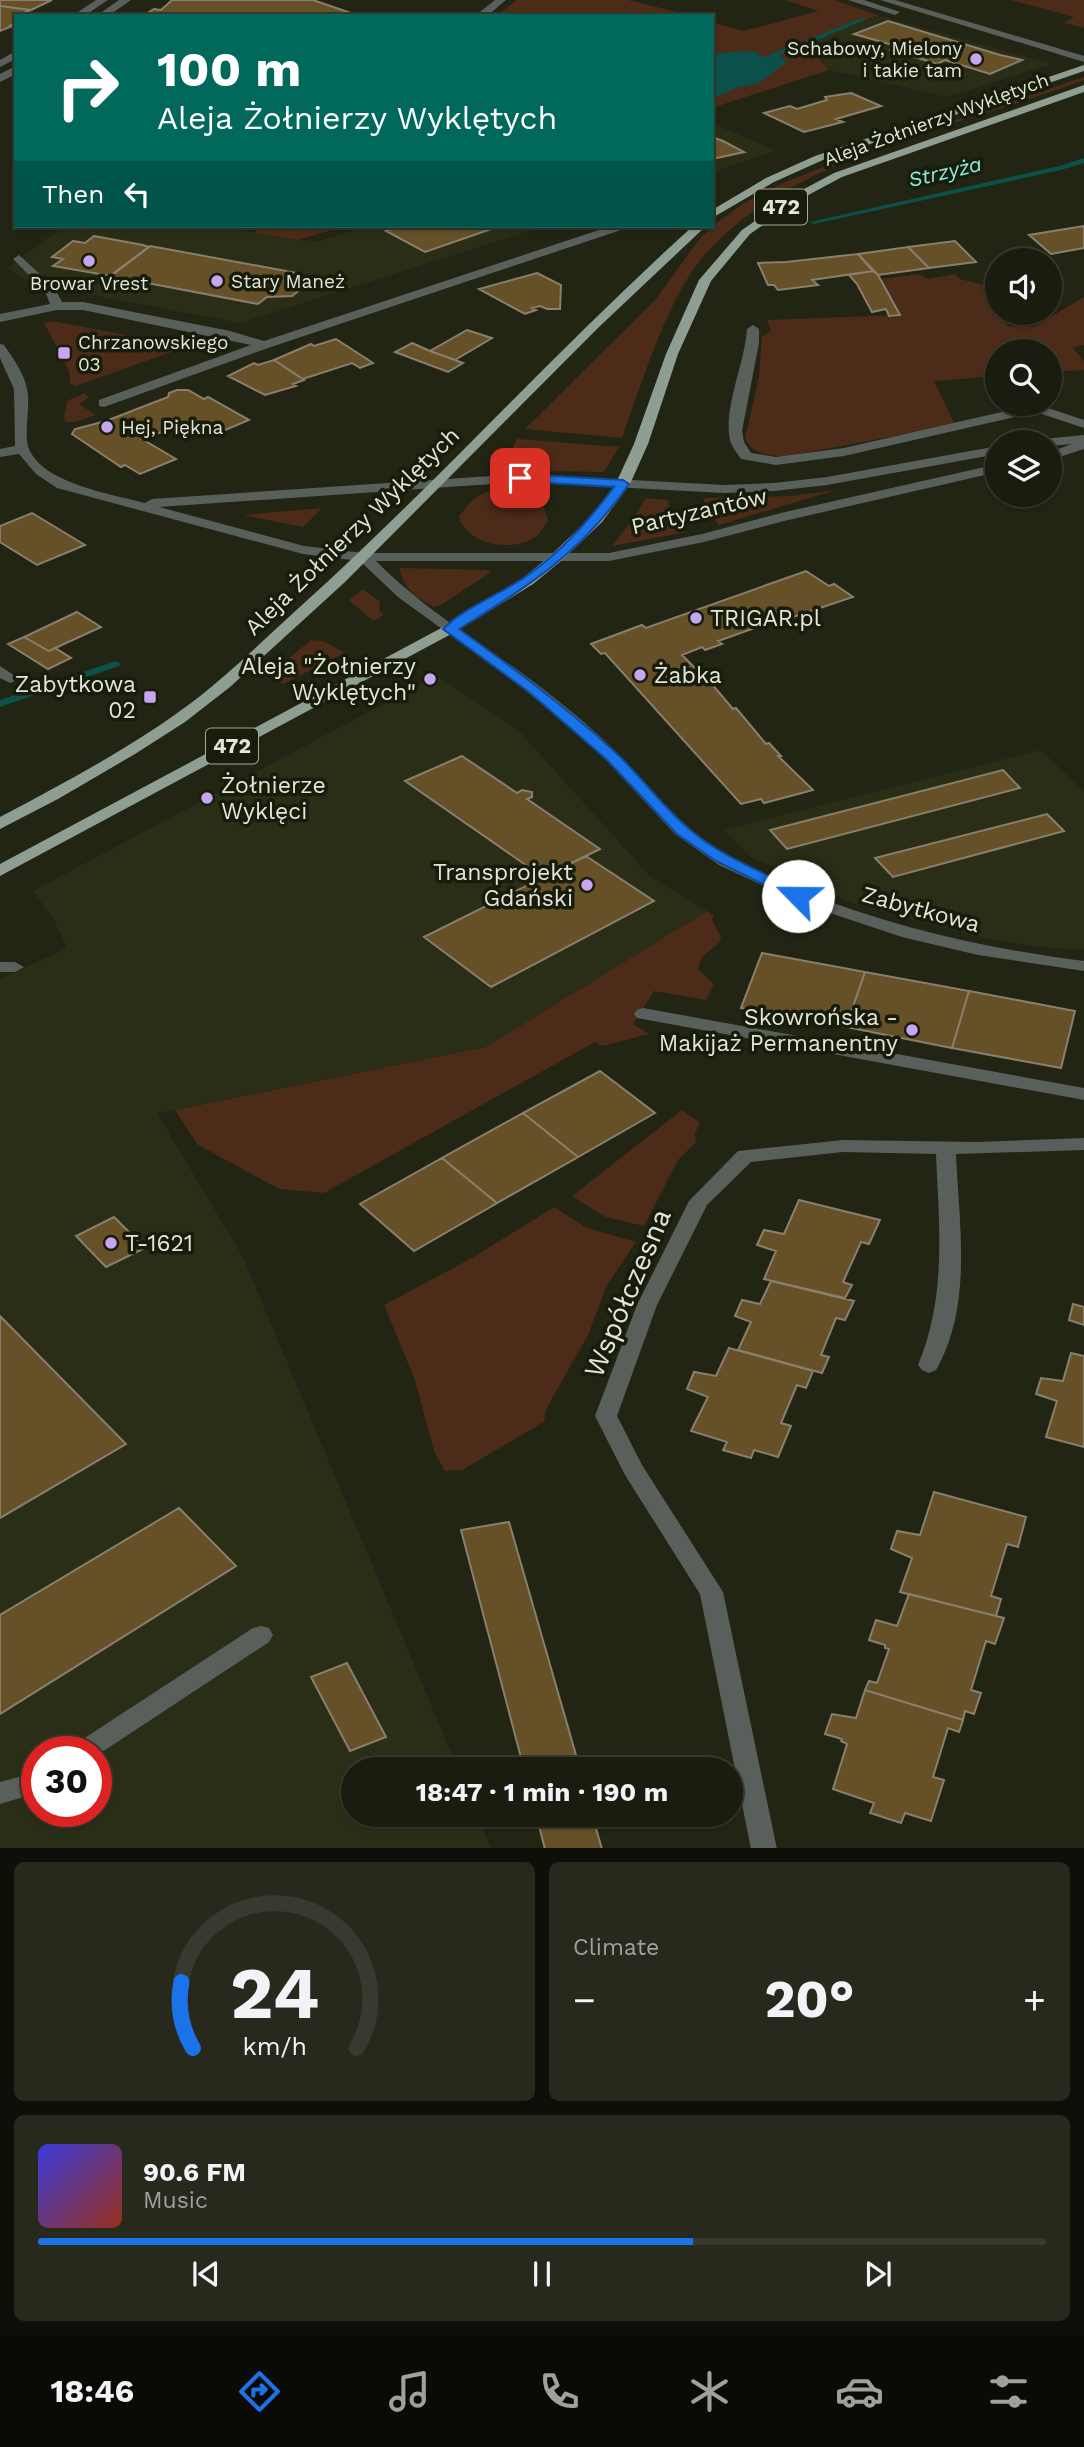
<!DOCTYPE html>
<html lang="en">
<head>
<meta charset="utf-8">
<style>
	:root { --surface:#1a1c0f; --page:#27291d; --text:#f1f3f6; --muted:#9fa19e; --line:#383a2f; --accent:#1a73e8 }
	body { margin:0; font-family:"Work Sans",sans-serif; background:var(--page); color:var(--text); height:100vh; display:flex; flex-direction:column; font-size:26px; white-space:nowrap }
	* { box-sizing:border-box; margin:0 }
	p { font-size:23px; color:var(--muted) }
	.icon { flex:none; width:38px; height:38px; fill:none; stroke:currentColor; stroke-width:2; stroke-linecap:round; stroke-linejoin:round }
	.map { position:relative; height:1848px; overflow:hidden }
	.details { display:flex; flex-direction:column; gap:14px; padding:14px; background:#0e0f08; flex:1 }
	.details>* { flex:none }
	.hud { position:absolute; left:14px; top:14px; width:700px; height:214px; border-radius:0px; box-shadow:0 2px 5px #0004,0 0 0 2px var(--line); background:#00695c; color:#fff; overflow:hidden }
	.fabs { position:absolute; left:985px; top:248px; display:grid; gap:14px }
	.fabs a { display:grid; place-items:center; width:77px; height:77px; border-radius:50%; background:var(--surface); box-shadow:0 2px 5px #0004,0 0 0 2px var(--line); font-size:35px }
	.speed { position:absolute; left:21px; top:1736px; display:flex; gap:14px; font-size:35px; font-weight:700; text-align:center }
	.speed>* { display:grid; place-content:center; width:91px; height:91px; border-radius:50%; background:var(--surface); box-shadow:0 2px 5px #0004,0 0 0 2px var(--line); line-height:1 }
	.speed .limit { border:10px solid #d22; background:#fff; color:#111 }
	.pin { position:absolute; display:grid; place-items:center; width:60px; height:60px; color:#fff; margin:-30px; border-radius:14px; box-shadow:0 4px 10px #0006 }
	.me { position:absolute; width:77px; margin:-38px; rotate:293deg; stroke-linejoin:round; filter:drop-shadow(0 0 5px #0008) }
	.turn { display:flex; align-items:center; gap:24px; height:147px; padding:0 28px; font-size:32px }
	.turn .icon { width:91px; height:91px; stroke-width:2.5 }
	.turn b { display:block; font-size:49px; line-height:60px }
	.then { display:flex; align-items:center; height:66px; padding:0 28px; background:#0003; gap:14px; font-size:26px }
	.big { font-size:52px; font-weight:700; line-height:1.1 }
	.details .card { flex:1; display:flex; flex-direction:column; justify-content:center; gap:10px; min-width:0; padding:0 24px; border-radius:10px; background:var(--page) }
	.details .dial { align-items:center; gap:0 }
	.dial svg { height:182px; overflow:visible; fill:none; stroke:var(--line); stroke-width:7; stroke-linecap:round; text-anchor:middle }
	.dial text { fill:var(--text); stroke:none }
	.song { display:flex; align-items:center; gap:21px }
	.cover { width:84px; height:84px; border-radius:10px; background:linear-gradient(135deg,hsl(240 70% 55%),hsl(10 70% 35%)) }
	.played { height:7px; border-radius:4px; background:linear-gradient(90deg,var(--accent) 65%,var(--line) 65%) }
	.keys { display:flex; justify-content:space-around; direction:ltr }
	.heat { display:flex; justify-content:space-between; align-items:center; font-size:38px; direction:ltr }
	.details .tiles { flex:1; display:grid; gap:14px; grid-template-columns:1fr 1fr }
	.card:last-child { grid-column:span 2 }
	.trip { position:absolute; left:341px; top:1757px; width:402px; height:70px; border-radius:35px; background:var(--surface); box-shadow:0 2px 5px #0004,0 0 0 2px var(--line); font-weight:700; line-height:70px; text-align:center }
	.dock { display:flex; height:112px; justify-content:space-around; align-items:center; background:#0a0b06; color:var(--muted) }
	.dock .icon { width:49px; height:49px }
	.dock .current { color:var(--accent) }
	.dock b { font-size:32px; color:var(--text) }
	.map>svg:first-child { display:block }
	.built { fill:#2a2e16; fill-rule:evenodd }
	.green { fill:#4d2b19 }
	.water { fill:#0c504b }
	.lines { fill:none; stroke-linecap:round; stroke-linejoin:round }
	.stream { fill:#0c504b; fill-rule:evenodd }
	.building { fill:#655028; stroke:#897f6d; stroke-width:2 }
	.minor { fill:#59605b; fill-rule:evenodd }
	.major { fill:#8e9e92; fill-rule:evenodd }
	.route { fill:#1a73e8; stroke:#114b97; stroke-width:2 }
	.poi-dot { fill:#c6a6f0; stroke:#181c0b; stroke-width:2.5 }
	.labels { text-anchor:middle; stroke-width:7; stroke-linejoin:round; paint-order:stroke }
	.far-poi-label { font-size:19px; fill:#e3e5da; stroke:#181c0b; text-anchor:start }
	.far-street-label { font-size:19px; fill:#e3e5da; stroke:#181c0b }
	.far-water-label { font-size:21px; font-style:italic; fill:#8aece2; stroke:#181c0b }
	.shield { fill:#181c0b; stroke:#a6a99c; stroke-width:2 }
	.shield-label { font-size:21px; font-weight:bold; fill:#e3e5da }
	.street-label { font-size:23px; fill:#e3e5da; stroke:#181c0b }
	.poi-label { font-size:23px; fill:#e3e5da; stroke:#181c0b; text-anchor:start }
	.near-street-label { font-size:28px; fill:#e3e5da; stroke:#181c0b }
</style>
</head>
<body>
<div class="map">
<svg width="1084" height="1849" viewBox="0 0 1084 1849">
	<rect width="100%" height="100%" fill="#222514"/>
	<path class="built" d="M878 15 1051 64 947 97 829 70 806 44Z
		M712 123 776 151 712 172Z
		M65 226H217L297 240 319 241 369 226H545L240 323 33 284 7 268Z
		M439 677 517 729 650 876 707 911 486 1047 157 1113 243 1257 458 1769H354V1815H477L491 1848H0V979L67 948 53 918 33 891 432 678ZM37 1752H96V1811H37Z
		M1041 750 1084 792V950L1039 947 977 937 852 903 751 857 724 830Z"/>
	<path class="green" d="M517 0H628L693 16H496Z
		M785 0H834L878 15 806 44 829 70 712 108V22L743 31 819 11Z
		M1011 0H1084V28L1064 23 1074 17Z
		M1084 77V80C963 127 764 160 689 276 662 318 639 390 622 438L525 429 656 299 701 237 720 220 746 202 781 184 860 152Z
		M264 226H346L297 240 254 233Z
		M919 274 929 279 955 274 960 279 983 285 998 313 1008 326 1034 327 1084 297V345L1073 348 1084 361V370L1050 372V352H998L997 376 934 381 955 425 782 457C767 455 751 453 745 438L759 377 762 337 771 331 767 320 899 315 881 279Z
		M52 321 178 345 182 348 76 386 70 383 69 371 63 359 71 358 66 348 58 349 44 323Z
		M84 393 89 397 79 404 96 415 76 422H66L64 418 67 401Z
		M517 439 619 447 604 472 508 470 503 467Z
		M502 488 541 501 548 520C545 525 542 530 539 534 516 554 468 546 459 517 470 500 481 491 502 488Z
		M836 490 719 525 704 506V498L793 496Z
		M646 498 668 500 671 515 686 532 612 546 633 519Z
		M322 508 303 527 243 515Z
		M400 568 487 570 491 572 441 605 434 607C418 599 402 588 400 568Z
		M363 589 380 602 379 610 384 615 373 621 349 600Z
		M311 640 323 641 345 653 283 684 268 676Z
		M707 911 714 915 712 920 721 937 720 942 702 957 698 969 714 984 706 1000 654 991 633 1024 649 1034 602 1046 595 1042 324 1193 279 1189 197 1144 175 1110 486 1047Z
		M682 1110 700 1123 695 1133 696 1142 678 1160 644 1226 606 1217 572 1196Z
		M554 1207 587 1228 636 1242 607 1285 588 1335 546 1409 544 1422 462 1470 445 1471 434 1451 415 1380 384 1305 472 1258Z"/>
	<path class="water" d="M745 51 758 52 756 54 770 59 779 55 787 62 759 83 736 88 712 99V54Z"/>
	<g class="lines">
		<path class="stream" d="M862 18 867 19 801 47 794 45Z
			M789 46 796 48 770 60 763 58Z
			M1084 158V163L1061 170 814 224 810 222 1059 166Z
			M115 661 119 662 120 664 119 666 0 707V700Z"/>
	</g>
	<path class="building" d="M0 0H52L31 10 0 6Z
		M172 0H313L348 12 336 16H143L154 9 161 10Z
		M0 6 31 10 16 16V22L11 25H15L0 31Z
		M888 21 1000 55 1022 60 990 74 945 60 937 64 891 50 900 47 854 34Z
		M851 93 881 106 836 119 843 122 804 132 764 113 790 106 797 109 827 100 825 97Z
		M712 137 723 141 744 152 712 159Z
		M403 226H500L425 252 386 231Z
		M1084 226V248L1051 254 1029 235Z
		M94 236 143 245 149 247 111 276 53 266 63 259 52 257 73 241 85 243Z
		M955 241 976 262 929 268 908 247Z
		M150 246 297 273 288 280 297 282 302 288 292 296 267 297 258 304 110 276Z
		M908 247 929 268 878 275 858 254Z
		M858 254 873 271 812 280 818 285 778 290 774 285H768L758 263 786 262Z
		M873 271 878 275 900 315 889 316 886 309 872 312 857 284 849 275Z
		M537 273 561 285 560 309H547L540 306 532 308 536 310 525 314 479 289Z
		M467 330 492 338 455 360 430 351Z
		M336 339 373 363 360 368 352 363 303 379 274 360 311 344 314 346Z
		M412 343 430 351 463 363 448 372 395 352Z
		M274 360 304 380 293 384 296 386 265 395 228 376 254 363 258 365Z
		M177 390H188L204 399 208 397 249 420 216 434 192 421 142 439 176 459 140 474 125 465 121 467 72 434 75 429 106 421 168 397 169 393Z
		M32 513 85 545 37 565 0 542V526Z
		M806 571 829 586 834 584 853 597 790 618 786 616 772 621 776 624 769 623 718 641 722 644 705 650 702 647 682 655 696 669H699L733 709 736 708 766 744 769 743 781 756H778L813 790 764 803 761 799 741 804 605 653 601 654 591 644 642 625 646 628Z
		M77 612 101 627 49 651 24 637Z
		M24 637 49 651 55 648 71 658 48 669 8 644Z
		M462 756 517 793 522 790 532 792V797L527 799 600 849 543 877 405 781Z
		M1003 770 1020 788 787 849 770 830Z
		M1047 814 1064 831 893 877 875 858Z
		M586 856 654 901 491 987 424 937Z
		M762 953 865 972 846 1027 741 1008Z
		M865 972 969 991 952 1048 846 1027Z
		M969 991 1075 1011 1061 1068 952 1048Z
		M600 1071 655 1113 578 1157 523 1113Z
		M523 1113 578 1157 497 1203 442 1158Z
		M442 1158 497 1203 414 1251 360 1204Z
		M799 1200 880 1220 869 1244 861 1242 843 1282 852 1285 845 1298 764 1279 776 1251 757 1245 764 1230 784 1234Z
		M114 1217 145 1248 106 1267 76 1236Z
		M771 1281 854 1301 845 1320 836 1318 821 1355 829 1357 822 1373 738 1350 751 1322 735 1316 742 1300 760 1304Z
		M1073 1304 1084 1307V1325L1069 1320Z
		M0 1316 126 1444 0 1518Z
		M729 1348 813 1371 806 1388 797 1385 781 1423 791 1426 778 1457 754 1450 751 1458 723 1450 727 1442 691 1431 708 1397 687 1389 694 1372 716 1376Z
		M1071 1353 1084 1356V1447L1046 1437 1057 1401 1036 1394 1041 1378 1063 1381Z
		M934 1492 1026 1517 1018 1547 1007 1544 991 1596 1001 1599 996 1616 900 1592 912 1558 891 1549 897 1531 920 1535Z
		M179 1508 236 1566 0 1714V1615Z
		M509 1522 580 1769H524L461 1530Z
		M909 1594 1004 1618 995 1644 986 1641 971 1690 981 1693 974 1714 965 1711 963 1720 865 1690 869 1681 877 1683 889 1649 885 1648V1645L869 1640 876 1620 897 1626Z
		M347 1663 386 1737 350 1751 311 1677Z
		M865 1690 963 1720 959 1732 948 1728 933 1777 944 1780 931 1821 905 1813 901 1823 870 1813 874 1803 833 1789 847 1744 841 1741 842 1739 825 1734 832 1714 856 1718Z
		M536 1815H592L602 1849H545Z"/>
	<g class="lines">
		<path class="minor" d="M96 0H108L84 16H72Z
			M119 0H131L108 16H96Z
			M495 0H506L487 16H475Z
			M848 0H864L900 12 895 15Z
			M880 0H895L1084 56V62Z
			M16 51V59L0 67V60Z
			M16 66V74L0 82V74Z
			M611 226 627 228 268 348 104 407 99 406V400L251 345 83 310H57L0 322V314L50 304 45 291 13 259 19 255 54 287 62 302H83L230 331 264 341Z
			M753 325 759 329V343L742 431 744 442 751 453 776 457 844 448 1036 404 1084 420V428L1036 412 844 456 776 465 741 459C737 453 732 447 730 440 723 408 745 363 747 329Z
			M0 344 4 345C13 358 24 373 27 389 31 405 23 435 29 449 44 484 112 494 145 503L152 499 520 474 724 485 774 483 827 477 998 446V454L827 485 774 491 724 493 520 482 159 507 304 546 364 553H609L702 534 781 513 998 464V472L784 521 704 542 609 561H376C430 616 498 652 557 700 581 719 604 739 624 761 649 786 671 814 699 836 729 861 766 877 801 891 892 927 987 949 1084 961V971L978 955 902 937 800 903 719 865 675 834 606 760 559 717 508 677 398 597 360 561 303 554 57 488 36 474 19 454 0 457V449L15 446 14 389 0 358Z
			M1084 435V449L1050 460V452L1072 444 1050 446V443H1036L1043 439Z
			M0 666 18 678 15 681 10 683 0 678Z
			M0 962H15L24 967 15 972H0Z
			M643 1008 1084 1088V1100L637 1018 634 1014 637 1010Z
			M1084 1138V1150L956 1154C959 1224 973 1306 936 1370L929 1373 922 1370 918 1365C947 1296 939 1226 936 1154L843 1152 751 1162 707 1205 657 1305 617 1416 642 1465 723 1592 777 1849H751L700 1594 625 1475 595 1416 637 1305 689 1201 738 1151 843 1140 976 1142Z
			M261 1626 269 1628 273 1635 269 1642 96 1756V1752H71L74 1745 253 1628Z
			M37 1772V1793L0 1804V1782Z"/>
		<path class="major" d="M1084 65V71L823 160 774 182 712 218V210L766 178 815 156Z
			M1084 85V92L842 177 799 200 750 234 711 281 678 354 648 444 630 484 602 522 561 561 533 584 455 632 0 876V864L445 626 523 578 551 555 592 516 616 483 634 444 666 354 699 280 742 230 791 196 834 173Z
			M693 226H706L599 327 345 582 230 687 185 722 135 754 58 799 0 829V817C68 781 138 744 199 697 235 668 268 636 302 605 437 483 558 348 693 226Z"/>
	</g>
	<path class="route" d="M520 474 623 480 629 484C581 553 529 586 459 629 513 668 565 706 614 751 640 775 661 805 688 828 721 857 765 873 804 893L806 896 804 899H793L716 861 677 834 606 759 568 726 529 692 443 629C462 609 498 595 522 579 558 555 588 522 614 487L515 481V475Z"/>
	<g class="poi-dot">
		<circle cx="976" cy="59" r="7"/>
		<circle cx="89" cy="261" r="7"/>
		<circle cx="217" cy="281" r="7"/>
		<rect x="57" y="346" width="14" height="14" rx="3.5"/>
		<circle cx="107" cy="427" r="7"/>
		<circle cx="696" cy="618" r="7"/>
		<circle cx="640" cy="675" r="7"/>
		<circle cx="430" cy="679" r="7"/>
		<rect x="143" y="690" width="14" height="14" rx="3.5"/>
		<circle cx="207" cy="798" r="7"/>
		<circle cx="587" cy="885" r="7"/>
		<circle cx="912" cy="1030" r="7"/>
		<circle cx="111" cy="1243" r="7"/>
	</g>
	<g class="labels">
		<g class="far-poi-label">
			<text x="962" y="55" text-anchor="end">Schabowy, Mielony<tspan x="962" dy="22">i takie tam</tspan></text>
			<text x="231" y="288">Stary Maneż</text>
			<text x="89" y="290" text-anchor="middle">Browar Vrest</text>
			<text x="78" y="349">Chrzanowskiego<tspan x="78" dy="22">03</tspan></text>
			<text x="121" y="434">Hej, Piękna</text>
		</g>
		<g class="far-street-label">
			<text transform="translate(936 119) rotate(-20)" y="7">Aleja Żołnierzy Wyklętych</text>
		</g>
		<g class="far-water-label">
			<text transform="translate(945 172) rotate(-13)" y="7">Strzyża</text>
		</g>
		<g class="shield">
			<rect x="755" y="189.5" width="52" height="35" rx="5"/>
			<rect x="206" y="728.5" width="52" height="35" rx="5"/>
		</g>
		<g class="shield-label">
			<text x="781" y="214">472</text>
			<text x="232" y="753">472</text>
		</g>
		<g class="street-label">
			<text transform="translate(699 511) rotate(-13)" y="8">Partyzantów</text>
			<text transform="translate(352 531) rotate(-44)" y="8">Aleja Żołnierzy Wyklętych</text>
			<text transform="translate(921 909) rotate(15)" y="8">Zabytkowa</text>
		</g>
		<g class="poi-label">
			<text x="710" y="626">TRIGAR.pl</text>
			<text x="416" y="674" text-anchor="end">Aleja "Żołnierzy<tspan x="416" dy="26">Wyklętych"</tspan></text>
			<text x="654" y="683">Żabka</text>
			<text x="136" y="692" text-anchor="end">Zabytkowa<tspan x="136" dy="26">02</tspan></text>
			<text x="221" y="793">Żołnierze<tspan x="221" dy="26">Wyklęci</tspan></text>
			<text x="573" y="880" text-anchor="end">Transprojekt<tspan x="573" dy="26">Gdański</tspan></text>
			<text x="898" y="1025" text-anchor="end">Skowrońska -<tspan x="898" dy="26">Makijaż Permanentny</tspan></text>
			<text x="125" y="1251">T-1621</text>
		</g>
		<g class="near-street-label">
			<text transform="translate(627 1293) rotate(-67)" y="10">Współczesna</text>
		</g>
	</g>
</svg>
<div class="fabs">
<a><svg class="icon" aria-label="sound" viewBox="0 0 24 24"><path d="M4 9h4l5-4v14l-5-4H4zM17 9q2 3 0 6"/></svg></a>
<a><svg class="icon" aria-label="search" viewBox="0 0 24 24"><circle cx="10" cy="10" r="6"/><path d="M15 15l6 6"/></svg></a>
<a><svg class="icon" aria-label="layers" viewBox="0 0 24 24"><path d="M12 4l9 5-9 5-9-5zM3 14l9 5 9-5"/></svg></a>
</div>
<div class="speed"><div class="limit">30</div></div>
<div class="pin" style="left:520px;top:478px;background:#d93025"><svg class="icon" aria-label="arrive" viewBox="0 0 24 24"><path d="M6 21V4h12l-3 4 3 4H6"/></svg></div>
<svg class="me" style="left:798px;top:896px" viewBox="-20 -20 40 40"><circle r="19" fill="#fff"/><path d="M0-13L10 11 0 6-10 11z" fill="#1a73e8"/></svg>
<div class="trip">18:47 · 1 min · 190 m</div>
<div class="hud">
<div class="turn"><svg class="icon" aria-label="right" viewBox="0 0 24 24"><path d="M7 20v-9h11M14 6l5 5-5 5"/></svg><div><b>100 m</b>Aleja Żołnierzy Wyklętych</div></div>
<div class="then">Then<svg class="icon" aria-label="left" viewBox="0 0 24 24"><path d="M17 20v-9H6M10 6l-5 5 5 5"/></svg></div>
</div>
</div>
<section class="details">
<div class="tiles">
<div class="card dial"><svg viewBox="0 0 100 80">
<path d="M14 69A42 42 0 1 1 86 69"/>
<path d="M14 69A42 42 0 0 1 9 40" stroke="#1a73e8"/>
<text x="50" y="56" font-size="32" font-weight="700">24</text>
<text x="50" y="72" font-size="11">km/h</text>
</svg></div>
<div class="card"><p>Climate</p>
<div class="heat"><a>−</a><b class="big">20°</b><a>+</a></div>
</div>
<div class="card">
<div class="song"><i class="cover"></i><div><b>90.6 FM</b><p>Music</p></div></div>
<div class="played"></div>
<div class="keys"><svg class="icon" aria-label="previous" viewBox="0 0 24 24"><path d="M18 5L8 12l10 7zM5 5v14"/></svg><svg class="icon" aria-label="pause" viewBox="0 0 24 24"><path d="M8 5v14M16 5v14"/></svg><svg class="icon" aria-label="next" viewBox="0 0 24 24"><path d="M6 5l10 7-10 7zM19 5v14"/></svg></div>
</div>
</div>
</section>
<nav class="dock">
<b>18:46</b>
<svg class="icon current" aria-label="directions" viewBox="0 0 24 24"><path d="M12 3l9 9-9 9-9-9zM9 14v-3h6M13 9l2 2-2 2"/></svg>
<svg class="icon" aria-label="music" viewBox="0 0 24 24"><path d="M9 18V5l10-2v13"/><circle cx="6" cy="18" r="3"/><circle cx="16" cy="16" r="3"/></svg>
<svg class="icon" aria-label="phone" viewBox="0 0 24 24"><path d="M5 4h4l2 5-3 2q2 4 5 5l2-3 5 2v4C11 20 4 13 5 4z"/></svg>
<svg class="icon" aria-label="climate" viewBox="0 0 24 24"><path d="M12 3v18M4 7l16 10M4 17L20 7"/></svg>
<svg class="icon" aria-label="car" viewBox="0 0 24 24"><path d="M5 17H2v-5l4-1 3-4h7l3 4 3 1v5h-3M9 17h6M6 11h13"/><circle cx="7" cy="17" r="2"/><circle cx="17" cy="17" r="2"/></svg>
<svg class="icon" aria-label="filters" viewBox="0 0 24 24"><path d="M4 7h16M4 17h16"/><circle cx="9" cy="7" r="2"/><circle cx="15" cy="17" r="2"/></svg>
</nav>
</body>
</html>
